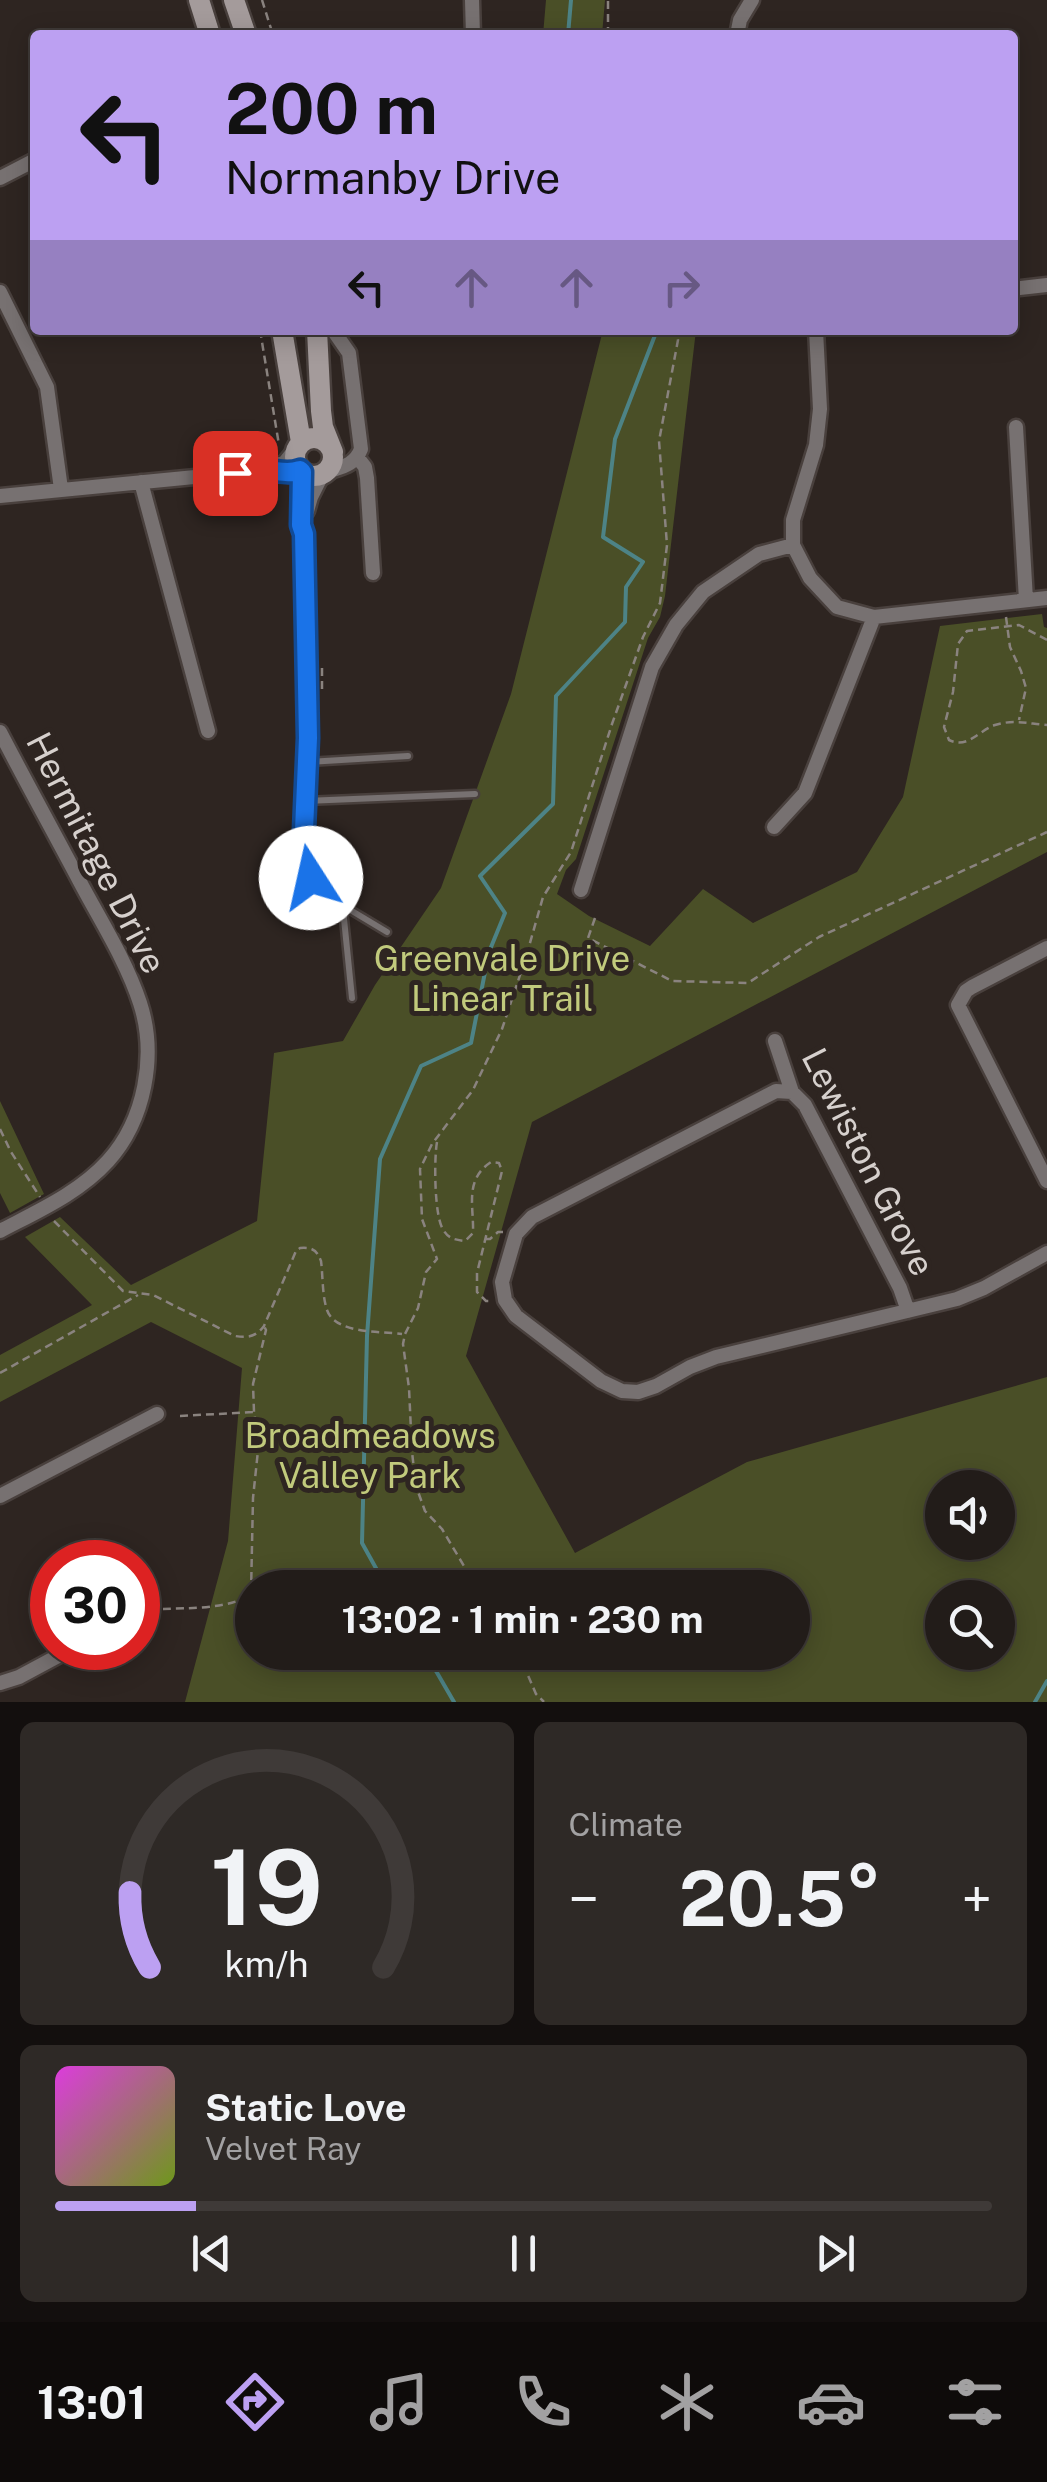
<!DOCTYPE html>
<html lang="en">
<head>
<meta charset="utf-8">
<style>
	:root { --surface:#221c19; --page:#2e2926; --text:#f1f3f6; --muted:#a2a1a2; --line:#3f3a38; --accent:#bca0f2 }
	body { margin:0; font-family:"Public Sans",sans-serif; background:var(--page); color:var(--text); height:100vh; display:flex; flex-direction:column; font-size:38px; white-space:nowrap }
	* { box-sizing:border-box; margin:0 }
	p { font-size:32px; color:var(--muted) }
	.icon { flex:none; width:55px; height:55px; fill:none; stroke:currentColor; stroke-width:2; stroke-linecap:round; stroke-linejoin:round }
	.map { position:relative; height:1702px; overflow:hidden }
	.sheet { display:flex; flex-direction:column; gap:20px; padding:20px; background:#130f0e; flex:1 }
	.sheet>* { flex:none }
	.top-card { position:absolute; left:30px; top:30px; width:988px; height:305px; border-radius:10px; box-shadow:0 5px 25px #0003,0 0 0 2px var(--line); background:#bca0f2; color:#111; overflow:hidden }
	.tools { position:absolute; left:925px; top:1470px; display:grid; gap:20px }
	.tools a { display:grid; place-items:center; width:90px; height:90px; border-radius:50%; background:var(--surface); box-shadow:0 5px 25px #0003,0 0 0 2px var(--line); font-size:50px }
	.speed { position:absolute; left:30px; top:1540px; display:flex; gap:20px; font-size:50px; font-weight:700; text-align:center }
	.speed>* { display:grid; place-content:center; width:130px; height:130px; border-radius:50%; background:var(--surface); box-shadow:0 5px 25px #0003,0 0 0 2px var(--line); line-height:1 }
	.speed .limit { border:15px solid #d22; background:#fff; color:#111 }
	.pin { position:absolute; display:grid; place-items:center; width:85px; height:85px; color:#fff; margin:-42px; border-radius:20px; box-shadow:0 5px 15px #0006 }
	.me { position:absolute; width:110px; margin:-55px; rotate:350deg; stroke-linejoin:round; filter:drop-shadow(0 0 8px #0008) }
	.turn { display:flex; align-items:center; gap:35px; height:210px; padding:0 30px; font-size:45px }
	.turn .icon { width:130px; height:130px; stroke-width:2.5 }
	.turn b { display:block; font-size:70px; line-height:85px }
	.lanes { display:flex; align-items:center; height:95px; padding:0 30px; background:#0003; justify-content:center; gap:50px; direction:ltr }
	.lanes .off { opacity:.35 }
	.big { font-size:75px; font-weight:700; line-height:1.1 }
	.sheet .tile { flex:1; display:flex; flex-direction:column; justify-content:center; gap:15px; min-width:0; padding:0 35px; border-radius:15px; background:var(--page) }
	.sheet .dial { align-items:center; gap:0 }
	.dial svg { height:260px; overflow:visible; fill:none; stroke:var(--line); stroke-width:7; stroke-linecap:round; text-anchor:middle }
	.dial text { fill:var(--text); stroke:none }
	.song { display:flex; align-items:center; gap:30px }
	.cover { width:120px; height:120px; border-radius:15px; background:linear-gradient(135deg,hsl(300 70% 55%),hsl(80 70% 35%)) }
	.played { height:10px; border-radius:5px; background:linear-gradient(90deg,var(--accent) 15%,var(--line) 15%) }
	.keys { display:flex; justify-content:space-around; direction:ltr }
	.heat { display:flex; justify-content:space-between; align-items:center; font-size:55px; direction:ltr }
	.sheet .tiles { flex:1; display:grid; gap:20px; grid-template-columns:1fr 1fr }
	.tile:last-child { grid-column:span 2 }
	.trip { position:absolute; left:235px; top:1570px; width:575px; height:100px; border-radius:50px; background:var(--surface); box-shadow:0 5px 25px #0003,0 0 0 2px var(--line); font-weight:700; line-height:100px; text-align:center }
	.tab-bar { display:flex; height:160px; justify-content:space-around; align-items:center; background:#0e0b0a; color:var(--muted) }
	.tab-bar .icon { width:70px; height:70px }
	.tab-bar .on { color:var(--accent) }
	.tab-bar b { font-size:45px; color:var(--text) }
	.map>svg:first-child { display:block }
	.green { fill:#4a4f27; fill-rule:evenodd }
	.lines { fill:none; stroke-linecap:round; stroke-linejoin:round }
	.stream { stroke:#4d8386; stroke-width:4 }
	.lane-casing { stroke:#49403d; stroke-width:11 }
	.street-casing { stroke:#49403d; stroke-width:19 }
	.secondary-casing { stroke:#49403d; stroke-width:25 }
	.path { stroke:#8a837f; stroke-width:2.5; stroke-dasharray:8 5; stroke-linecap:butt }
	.lane { stroke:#777171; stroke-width:6 }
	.street { stroke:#777171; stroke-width:14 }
	.secondary { stroke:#a49b9b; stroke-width:20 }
	.route-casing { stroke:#114b97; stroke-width:25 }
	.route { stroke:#1a73e8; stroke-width:18 }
	.labels { text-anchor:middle; stroke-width:10; stroke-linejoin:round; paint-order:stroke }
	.street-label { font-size:35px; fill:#d6d0cd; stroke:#2e2521 }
	.park-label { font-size:35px; fill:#c1ca7c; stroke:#2e2521 }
</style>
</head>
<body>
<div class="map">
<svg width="1047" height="1702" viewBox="0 0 1047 1702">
	<rect width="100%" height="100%" fill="#2e2521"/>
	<path class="green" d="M546 0H605L602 35H543Z
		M603 330H696L665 596 660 617 648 638 576 859 566 870 557 894 589 916 650 946 703 889 753 923 857 872 903 797 940 626 1042 614 1044 627 1047 628V852L532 1122 466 1356 575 1553 747 1462 1047 1377V1702H185L228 1541 242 1368 151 1322 0 1402V1355L92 1305 25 1237 60 1217 131 1285 257 1221 274 1053 343 1041 375 985 441 888 511 694ZM942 1488H998V1542H942ZM252 1588H792V1652H252ZM942 1598H998V1652H942Z
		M0 1101 44 1194 10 1213 0 1193Z"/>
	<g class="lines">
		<path class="stream" d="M568 35 571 0
			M387 1588 362 1543 367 1336 380 1159 421 1066 471 1043 489 952 505 913 480 876 553 804 556 696 625 622 626 587 643 562 603 537 615 439 657 330
			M425 1652 454 1702
			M1035 1702 1047 1681"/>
		<defs>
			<path id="lane" d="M308 762 408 756
				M305 801 475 794
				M317 884 341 904 343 909 352 998
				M342 905 387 932"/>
			<path id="street" d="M472 0 473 35
				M737 35 740 20 752 0
				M0 178 35 160
				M1012 289 1047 285
				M0 292 47 387 61 489
				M816 330 820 409 816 445 793 520V545L810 578 837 607 874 617 1047 598
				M1016 427 1026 600
				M358 458 365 467 367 478 373 573
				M267 470 285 462 299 445
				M302 472 301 525 304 533 308 738 303 853 306 867 316 883
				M327 472C342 467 355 465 361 449L349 353 333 330
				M141 482 208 731
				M0 496 267 470 287 473 300 470
				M307 511 311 497 322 475
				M0 732C26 782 53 831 79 880 100 920 126 960 140 1003 157 1055 145 1120 108 1161 79 1193 38 1211 0 1231
				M774 827 805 793 874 617
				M581 890 652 667 676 625 703 592 759 554 793 545
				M1047 948 972 987 966 991 958 1005 1047 1181
				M775 1041 792 1092 805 1105 900 1288 908 1311
				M792 1092 776 1091 532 1217 516 1234 502 1282 505 1300 516 1316 601 1381 622 1391 638 1392 656 1386 690 1367 716 1357 957 1299 984 1288 1047 1253
				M0 1496 157 1414
				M138 1603 141 1599
				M0 1683 19 1677 73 1648"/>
			<path id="secondary" d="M199 0 210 35
				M234 0 246 35
				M282 330 301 442
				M317 330 321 411 323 427 333 452
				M295 457a19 19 0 1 1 38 0a19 19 0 1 1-38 0Z"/>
		</defs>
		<use href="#lane" class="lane-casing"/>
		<use href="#street" class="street-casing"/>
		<use href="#secondary" class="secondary-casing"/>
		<path class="path" d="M262 0 273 35
			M608 35V0
			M260 330 279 445
			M1006 617 1010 647 1021 671 1026 688 1019 720
			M1047 640 1019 625 967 631 958 644 953 692 944 727 949 740C968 749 978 731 995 725 1014 719 1029 724 1047 725
			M322 668V690
			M318 848C327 864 346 870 342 891
			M299 884C301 897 311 906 324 904
			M595 918 588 938 672 981 748 983 819 937 1047 832
			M0 1129 11 1152 40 1197
			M437 1142C434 1158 434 1219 444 1231 449 1239 456 1240 465 1241L473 1233C474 1206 464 1180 491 1162L499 1163 502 1171 477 1273V1292L486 1301H493
			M54 1221 123 1291 153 1295 235 1336C247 1338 256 1337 264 1326L296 1251 300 1248C312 1247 317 1250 321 1261 323 1276 322 1295 327 1310 335 1334 380 1331 402 1334
			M485 1239H490L498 1232H503
			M0 1373 138 1295
			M180 1416 254 1412
			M477 1588 442 1529 425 1511 416 1486 412 1452 409 1388 403 1344 405 1334 418 1308 426 1272 437 1259 422 1219 420 1169 432 1144 473 1090 502 1029 526 957 543 897 571 852 612 724 643 637 660 603 667 545 659 441 678 340 676 330
			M163 1609C187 1608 235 1609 251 1593L253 1498 259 1441 254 1412 253 1384 266 1330 264 1326
			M518 1652 536 1694 544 1702"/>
		<use href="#lane" class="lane"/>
		<use href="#street" class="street"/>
		<use href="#secondary" class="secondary"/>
	</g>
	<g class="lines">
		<defs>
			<path id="route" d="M235 473C244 472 254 470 263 470 277 470 287 475 300 470L302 472 301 525 304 534 308 738 303 853 311 878"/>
		</defs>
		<use href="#route" class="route-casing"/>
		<use href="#route" class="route"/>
	</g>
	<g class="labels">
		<g class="street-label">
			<text transform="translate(96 853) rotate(63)" y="12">Hermitage Drive</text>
			<text transform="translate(868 1162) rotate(63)" y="12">Lewiston Grove</text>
		</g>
		<g class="park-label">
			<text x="502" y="971">Greenvale Drive<tspan x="502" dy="40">Linear Trail</tspan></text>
			<text x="370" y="1448">Broadmeadows<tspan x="370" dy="40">Valley Park</tspan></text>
		</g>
	</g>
</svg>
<div class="tools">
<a><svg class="icon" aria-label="sound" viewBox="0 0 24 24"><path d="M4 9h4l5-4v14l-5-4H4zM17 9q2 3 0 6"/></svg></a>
<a><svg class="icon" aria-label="search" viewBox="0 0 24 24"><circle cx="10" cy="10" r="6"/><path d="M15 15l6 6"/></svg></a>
</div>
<div class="speed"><div class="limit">30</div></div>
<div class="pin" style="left:235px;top:473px;background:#d93025"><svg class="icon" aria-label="arrive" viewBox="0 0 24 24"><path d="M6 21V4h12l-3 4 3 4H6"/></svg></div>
<svg class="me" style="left:311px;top:878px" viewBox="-20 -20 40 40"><circle r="19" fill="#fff"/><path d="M0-13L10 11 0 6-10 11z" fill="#1a73e8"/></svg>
<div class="trip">13:02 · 1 min · 230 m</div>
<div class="top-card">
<div class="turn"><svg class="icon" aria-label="left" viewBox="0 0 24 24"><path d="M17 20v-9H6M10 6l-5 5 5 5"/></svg><div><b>200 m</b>Normanby Drive</div></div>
<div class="lanes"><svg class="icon" aria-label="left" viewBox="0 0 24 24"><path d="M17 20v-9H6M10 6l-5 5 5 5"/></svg><svg class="icon off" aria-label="ahead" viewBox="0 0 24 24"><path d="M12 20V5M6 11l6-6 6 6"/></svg><svg class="icon off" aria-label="ahead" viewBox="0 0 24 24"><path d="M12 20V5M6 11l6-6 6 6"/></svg><svg class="icon off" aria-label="right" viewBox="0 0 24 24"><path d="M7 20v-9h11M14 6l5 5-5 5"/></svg></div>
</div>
</div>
<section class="sheet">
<div class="tiles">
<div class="tile dial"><svg viewBox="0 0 100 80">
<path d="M14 69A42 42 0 1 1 86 69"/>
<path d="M14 69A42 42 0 0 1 8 46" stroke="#bca0f2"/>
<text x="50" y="56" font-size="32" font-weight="700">19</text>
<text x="50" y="72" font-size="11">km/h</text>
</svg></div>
<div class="tile"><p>Climate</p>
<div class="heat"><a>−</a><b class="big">20.5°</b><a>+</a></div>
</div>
<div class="tile">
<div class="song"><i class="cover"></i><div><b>Static Love</b><p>Velvet Ray</p></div></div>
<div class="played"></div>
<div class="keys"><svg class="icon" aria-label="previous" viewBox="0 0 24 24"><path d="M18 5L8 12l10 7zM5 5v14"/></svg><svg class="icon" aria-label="pause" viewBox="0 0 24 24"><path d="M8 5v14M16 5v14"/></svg><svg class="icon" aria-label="next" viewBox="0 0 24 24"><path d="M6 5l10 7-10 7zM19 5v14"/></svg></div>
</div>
</div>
</section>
<nav class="tab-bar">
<b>13:01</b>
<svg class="icon on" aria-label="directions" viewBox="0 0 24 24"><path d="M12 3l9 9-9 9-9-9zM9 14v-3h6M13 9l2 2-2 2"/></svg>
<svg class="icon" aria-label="music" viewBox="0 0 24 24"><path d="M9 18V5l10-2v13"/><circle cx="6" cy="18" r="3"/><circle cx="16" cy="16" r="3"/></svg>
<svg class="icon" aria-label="phone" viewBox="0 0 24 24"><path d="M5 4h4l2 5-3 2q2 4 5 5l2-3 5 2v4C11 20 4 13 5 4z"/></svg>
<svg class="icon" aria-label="climate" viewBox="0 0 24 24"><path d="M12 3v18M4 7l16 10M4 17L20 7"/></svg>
<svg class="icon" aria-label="car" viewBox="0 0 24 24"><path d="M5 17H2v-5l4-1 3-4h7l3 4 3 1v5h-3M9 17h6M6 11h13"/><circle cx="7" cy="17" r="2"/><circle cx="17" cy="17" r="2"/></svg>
<svg class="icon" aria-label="filters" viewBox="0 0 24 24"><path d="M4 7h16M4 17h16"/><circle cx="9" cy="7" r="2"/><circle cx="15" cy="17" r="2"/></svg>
</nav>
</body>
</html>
